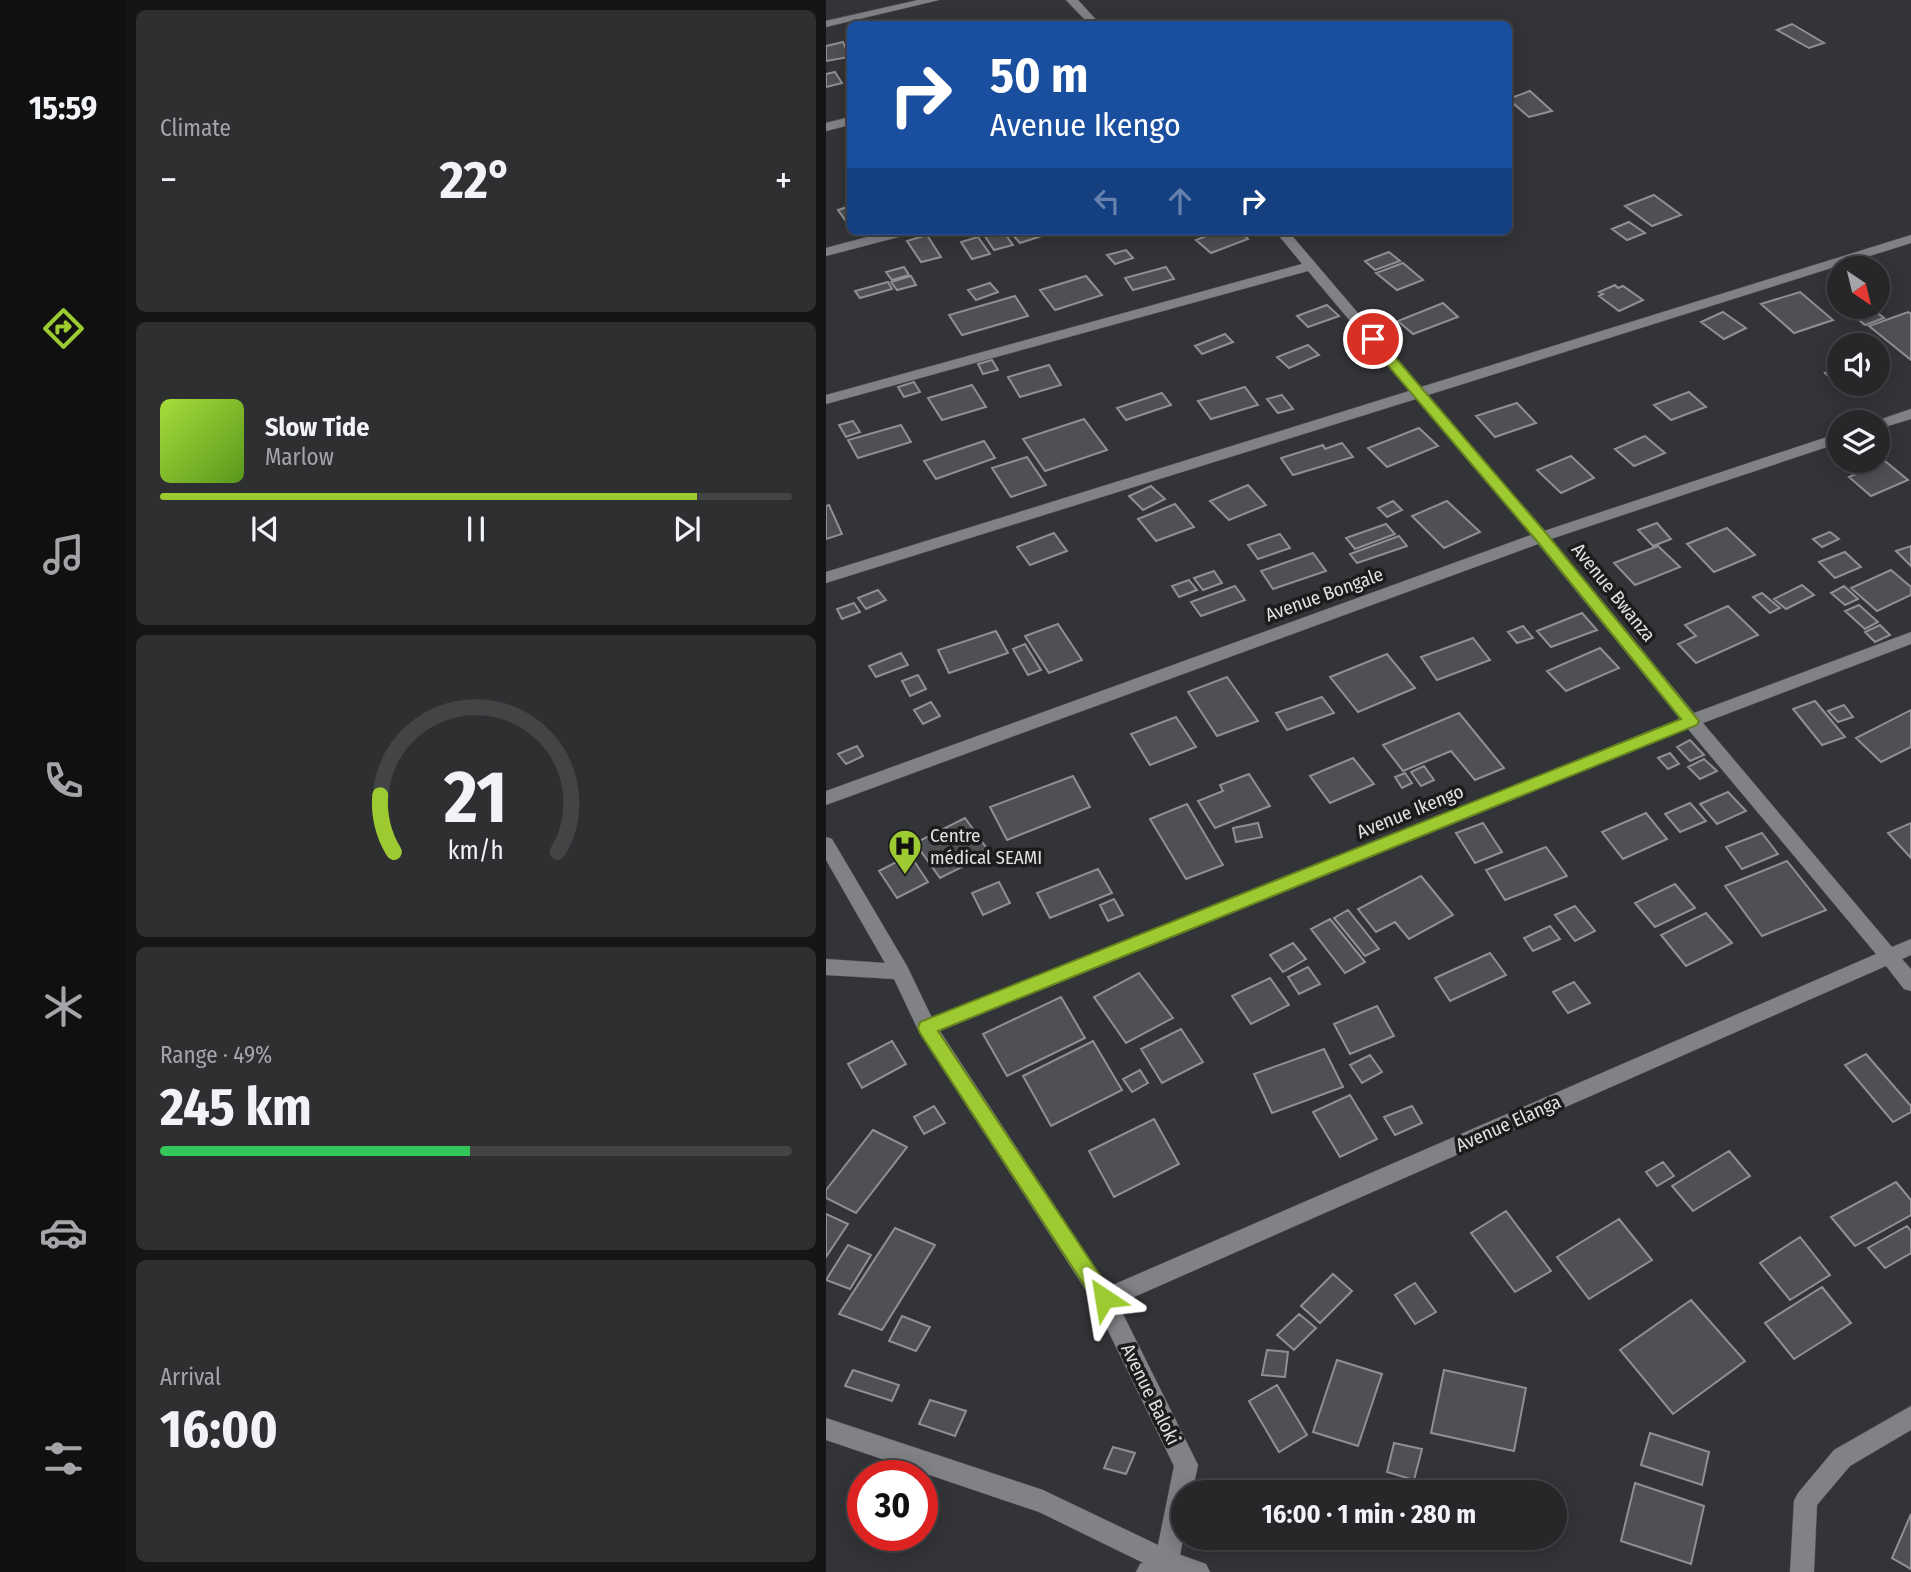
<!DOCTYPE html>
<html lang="en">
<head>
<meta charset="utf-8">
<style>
	:root { --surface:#262729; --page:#2e2f31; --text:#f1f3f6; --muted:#a4a5a8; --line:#424446; --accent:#9dca30 }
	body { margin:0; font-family:"Fira Sans Condensed",sans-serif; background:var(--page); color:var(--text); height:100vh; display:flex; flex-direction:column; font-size:26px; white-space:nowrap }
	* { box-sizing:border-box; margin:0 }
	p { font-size:23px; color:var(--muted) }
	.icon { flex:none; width:38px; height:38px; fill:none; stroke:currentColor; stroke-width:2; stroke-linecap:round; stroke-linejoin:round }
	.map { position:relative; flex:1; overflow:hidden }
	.panel { display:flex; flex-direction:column; gap:10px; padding:10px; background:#151517; width:700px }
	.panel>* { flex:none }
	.hud { position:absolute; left:21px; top:21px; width:665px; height:214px; border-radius:10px; box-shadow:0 4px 18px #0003,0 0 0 2px var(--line); background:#1a4fa0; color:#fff; overflow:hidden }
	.needle { width:46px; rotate:145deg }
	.buttons { position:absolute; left:1001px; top:256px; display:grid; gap:14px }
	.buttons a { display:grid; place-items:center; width:63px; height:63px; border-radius:50%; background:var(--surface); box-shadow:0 4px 18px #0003,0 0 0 2px var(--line); font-size:35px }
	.speed { position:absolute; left:21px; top:1460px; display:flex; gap:14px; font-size:35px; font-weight:700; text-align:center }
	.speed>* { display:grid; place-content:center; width:91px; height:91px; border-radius:50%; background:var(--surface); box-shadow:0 4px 18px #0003,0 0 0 2px var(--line); line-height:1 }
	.speed .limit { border:10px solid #d22; background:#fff; color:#111 }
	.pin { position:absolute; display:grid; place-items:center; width:60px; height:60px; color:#fff; margin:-30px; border:4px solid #fff; border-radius:50%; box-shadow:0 2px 7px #0007 }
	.me { position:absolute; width:77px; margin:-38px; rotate:327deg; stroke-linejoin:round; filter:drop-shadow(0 0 5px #0008) }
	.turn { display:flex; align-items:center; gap:24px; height:147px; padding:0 28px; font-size:32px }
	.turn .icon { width:91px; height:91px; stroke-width:2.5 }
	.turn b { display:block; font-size:49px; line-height:60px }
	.lanes { display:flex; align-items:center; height:66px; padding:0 28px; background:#0003; justify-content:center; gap:35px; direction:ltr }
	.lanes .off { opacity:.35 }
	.big { font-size:52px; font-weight:700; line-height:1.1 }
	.panel .tile { flex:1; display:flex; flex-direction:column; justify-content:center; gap:10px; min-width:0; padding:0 24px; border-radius:10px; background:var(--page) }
	.panel .dial { align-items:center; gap:0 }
	.dial svg { height:182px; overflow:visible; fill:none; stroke:var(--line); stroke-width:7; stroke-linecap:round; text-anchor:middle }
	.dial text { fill:var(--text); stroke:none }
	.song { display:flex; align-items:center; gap:21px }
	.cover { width:84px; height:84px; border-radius:10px; background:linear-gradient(135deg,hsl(80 70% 55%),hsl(90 70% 35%)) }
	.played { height:7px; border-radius:4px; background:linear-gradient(90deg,var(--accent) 85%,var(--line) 85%) }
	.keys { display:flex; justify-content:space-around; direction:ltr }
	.heat { display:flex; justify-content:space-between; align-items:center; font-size:38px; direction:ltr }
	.charge { height:10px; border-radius:5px; background:linear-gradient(90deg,#34c759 49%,var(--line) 0) }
	.trip { position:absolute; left:345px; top:1480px; width:396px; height:70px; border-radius:35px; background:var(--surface); box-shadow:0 4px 18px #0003,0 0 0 2px var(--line); font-weight:700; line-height:70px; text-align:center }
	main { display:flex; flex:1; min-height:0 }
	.tab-bar { display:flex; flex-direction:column; width:126px; justify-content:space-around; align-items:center; background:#0f1010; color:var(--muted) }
	.tab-bar .icon { width:49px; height:49px }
	.tab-bar .on { color:var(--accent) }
	.tab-bar b { font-size:32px; color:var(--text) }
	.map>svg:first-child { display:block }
	.building { fill:#4f5053; stroke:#8f9094; stroke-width:2 }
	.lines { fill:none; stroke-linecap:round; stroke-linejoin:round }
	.minor-casing { stroke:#525356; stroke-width:1 }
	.tertiary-casing { stroke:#525356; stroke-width:1 }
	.minor { fill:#818286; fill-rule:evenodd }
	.tertiary { fill:#818286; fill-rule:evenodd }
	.route { fill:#9dca30; stroke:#66831f; stroke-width:2 }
	.labels { text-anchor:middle; stroke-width:7; stroke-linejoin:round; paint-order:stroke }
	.street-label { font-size:19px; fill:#e1e1e3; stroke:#1c1c1d }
	.poi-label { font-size:19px; fill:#e1e1e3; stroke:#1c1c1d; text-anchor:start }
</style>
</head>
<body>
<main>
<nav class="tab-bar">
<b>15:59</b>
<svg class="icon on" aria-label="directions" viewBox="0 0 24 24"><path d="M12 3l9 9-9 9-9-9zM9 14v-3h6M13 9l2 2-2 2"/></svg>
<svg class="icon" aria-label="music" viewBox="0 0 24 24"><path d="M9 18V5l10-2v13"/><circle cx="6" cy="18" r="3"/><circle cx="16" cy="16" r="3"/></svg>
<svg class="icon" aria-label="phone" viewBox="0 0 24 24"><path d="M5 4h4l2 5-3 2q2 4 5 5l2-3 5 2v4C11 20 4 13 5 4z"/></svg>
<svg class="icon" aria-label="climate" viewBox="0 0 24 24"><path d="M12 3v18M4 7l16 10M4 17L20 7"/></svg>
<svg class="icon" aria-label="car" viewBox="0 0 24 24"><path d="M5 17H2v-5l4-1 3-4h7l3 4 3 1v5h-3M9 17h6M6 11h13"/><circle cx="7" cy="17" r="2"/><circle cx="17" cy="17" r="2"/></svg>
<svg class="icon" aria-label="filters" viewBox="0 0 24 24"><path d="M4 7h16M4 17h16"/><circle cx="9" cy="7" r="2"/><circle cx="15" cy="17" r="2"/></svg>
</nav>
<section class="panel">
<div class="tile"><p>Climate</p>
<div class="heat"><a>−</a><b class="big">22°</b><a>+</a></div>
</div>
<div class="tile">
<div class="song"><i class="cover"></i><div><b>Slow Tide</b><p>Marlow</p></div></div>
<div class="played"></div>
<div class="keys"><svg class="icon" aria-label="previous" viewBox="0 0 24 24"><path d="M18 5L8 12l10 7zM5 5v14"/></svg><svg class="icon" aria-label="pause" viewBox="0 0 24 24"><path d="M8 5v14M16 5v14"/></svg><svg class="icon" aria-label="next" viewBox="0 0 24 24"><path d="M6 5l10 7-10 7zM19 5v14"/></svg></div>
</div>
<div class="tile dial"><svg viewBox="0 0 100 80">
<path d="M14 69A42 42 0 1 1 86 69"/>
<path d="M14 69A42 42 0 0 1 8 44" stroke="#9dca30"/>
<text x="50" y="56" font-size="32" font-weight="700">21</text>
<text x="50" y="72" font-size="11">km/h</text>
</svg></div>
<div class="tile"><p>Range · 49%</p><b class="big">245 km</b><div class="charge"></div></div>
<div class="tile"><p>Arrival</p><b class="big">16:00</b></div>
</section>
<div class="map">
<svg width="1085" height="1572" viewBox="0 0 1085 1572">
	<rect width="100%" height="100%" fill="#333437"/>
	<path class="building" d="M966 24 998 43 983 48 951 30Z
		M17 42 23 57 0 61V46Z
		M9 72 16 83 0 87V74Z
		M704 91 726 111 703 117 682 99Z
		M828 195 855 215 826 226 799 206Z
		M24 206V227L12 210Z
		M803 222 819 233 801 240 786 229Z
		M177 231 187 245 168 250 158 235Z
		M183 231H231L194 243Z
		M393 231H413L422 239 385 253 370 240Z
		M101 235 115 257 95 262 81 241Z
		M152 237 164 254 146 259 135 242Z
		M300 250 307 258 289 264 281 255Z
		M563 252 574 261 549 270 539 261Z
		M577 263 597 280 571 290 550 273Z
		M78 267 83 275 66 280 60 272Z
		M340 267 348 279 307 290 299 278Z
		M85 276 90 285 71 290 65 282Z
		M260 276 276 295 229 310 214 290Z
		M62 282 66 289 34 298 29 291Z
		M164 283 172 292 150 300 142 290Z
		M789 285 792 288 797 286 817 300 793 311 773 296 777 294 773 292Z
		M974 292 1007 320 968 333 935 304Z
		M189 296 202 316 136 335 123 315Z
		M617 303 632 317 587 334 572 321Z
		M501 305 513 316 482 327 471 316Z
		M1036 306H1043L1058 318 1039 325 1022 311Z
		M897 312 920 328 898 339 875 322Z
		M1082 312 1085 314V360L1043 326Z
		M399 334 407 342 376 354 369 346Z
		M482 345 493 355 463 368 451 357Z
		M166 360 172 370 157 374 152 364Z
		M223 365 235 385 194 397 182 377Z
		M1013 368V383H1047L1020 392 999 373Z
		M88 382 94 392 78 397 72 387Z
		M146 385 160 407 116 420 102 398Z
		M419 387 432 405 385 419 372 401Z
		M863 392 880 407 845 420 828 405Z
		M336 393 345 405 300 420 291 408Z
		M456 395 467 409 452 413 441 399Z
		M691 403 710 423 669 437 650 416Z
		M258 419 281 450 219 471 197 439Z
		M27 421 34 432 20 437 13 425Z
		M75 425 85 442 32 458 22 440Z
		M593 428 612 446 561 467 542 448Z
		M819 436 839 453 808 466 789 449Z
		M158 441 169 458 110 479 98 461Z
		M516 443 527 457 467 475 455 458 497 445 499 449Z
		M745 456 768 478 735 493 711 470Z
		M201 457 220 485 185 497 166 468Z
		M1059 461 1082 480 1045 496 1023 477Z
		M422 485 440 505 403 520 384 501Z
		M325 486 339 499 317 510 303 496Z
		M567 501 576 510 561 517 552 508Z
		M621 501 654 532 618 548 586 516Z
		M349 504 368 527 330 541 312 519Z
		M3 505 16 534 0 539V506Z
		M831 523 845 539 827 546 812 530Z
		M560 524 569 534 529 549 520 538Z
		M901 528 929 555 888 572 861 544Z
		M1004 532 1013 539 996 547 987 539Z
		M228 533 241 551 204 565 191 547Z
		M454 534 464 548 432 559 422 545Z
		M573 536 581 546 531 563 524 554Z
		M832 546 854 567 809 585 788 563Z
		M1085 546V566L1070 551Z
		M1019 552 1035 567 1009 578 993 562Z
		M487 553 500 571 447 589 435 571Z
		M1065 570 1085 587V595L1051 611 1025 588Z
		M388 571 396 583 377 590 368 578Z
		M363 580 371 590 353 597 346 586Z
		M976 585 988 595 960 609 948 599Z
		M409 586 419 600 375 616 365 602Z
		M1018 586 1032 599 1019 605 1005 593Z
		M52 590 60 600 40 609 32 598Z
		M936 593 954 608 944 613 927 597Z
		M28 603 34 612 16 619 11 609Z
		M1033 605 1052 622 1039 629 1019 611Z
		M902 606 932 635 870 663 852 644 870 636 859 625Z
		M756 613 771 630 725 647 711 631Z
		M232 624 256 660 223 673 199 636Z
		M1054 625 1064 635 1049 642 1039 632Z
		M697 626 707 638 691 643 682 632Z
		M170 631 182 653 123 673 112 650Z
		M647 638 664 660 611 680 595 657Z
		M199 644 215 670 202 675 187 649Z
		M774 648 793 668 740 691 721 671Z
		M75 653 82 665 50 677 43 666Z
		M561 654 589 688 532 712 504 677Z
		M92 675 100 689 84 696 76 681Z
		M401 677 432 721 391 736 362 692Z
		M496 697 508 713 461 730 450 713Z
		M989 701 1019 737 996 745 967 709Z
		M105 702 114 716 97 724 88 710Z
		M1018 705 1027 717 1012 722 1002 711Z
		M1085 710V747L1055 762 1030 738Z
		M633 713 678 768 649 780 625 751 577 771 557 745Z
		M350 717 370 747 324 765 305 734Z
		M864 740 878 755 864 761 851 747Z
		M31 746 37 756 20 764 12 754Z
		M844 753 853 764 842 769 832 758Z
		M527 758 548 784 504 803 484 776Z
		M878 759 891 771 874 779 862 767Z
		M598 766 608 780 595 786 585 772Z
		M579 773 586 783 576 788 569 777Z
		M423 774 444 806 389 828 372 801 397 791 394 785Z
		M247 776 264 807 181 840 164 807Z
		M902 792 920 811 891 824 874 804Z
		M864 803 880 821 854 832 839 814Z
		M361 804 397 865 360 879 324 819Z
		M820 813 841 839 797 859 776 832Z
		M139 818 164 853 114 878 89 843Z
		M432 823 436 837 410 842 407 828Z
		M657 823 676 852 649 863 630 833Z
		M1085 823V858L1062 833Z
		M936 833 952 854 916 869 900 847Z
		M720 847 741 876 679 900 660 870Z
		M84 855 102 882 71 898 53 871Z
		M961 861 1000 910 936 936 899 886Z
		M272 869 286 893 224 918 211 893Z
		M595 876 627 915 583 939 569 922 550 932 532 909Z
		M173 882 184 903 157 915 146 893Z
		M849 884 869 908 829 927 809 903Z
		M288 899 297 915 282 921 274 905Z
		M749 906 769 931 749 941 729 915Z
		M522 910 553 949 539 956 508 918Z
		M880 913 906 943 860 966 835 935Z
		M504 919 539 962 519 973 485 929Z
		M724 926 734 939 707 951 698 938Z
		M467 943 480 959 457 972 444 955Z
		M664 953 680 975 624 1001 609 978Z
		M482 967 494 984 473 994 462 977Z
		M313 973 347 1018 300 1043 268 997Z
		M444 978 463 1005 425 1024 406 996Z
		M748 982 764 1003 742 1013 727 992Z
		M235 997 259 1038 181 1076 157 1034Z
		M551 1006 568 1036 524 1054 508 1024Z
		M355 1029 377 1062 336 1083 315 1049Z
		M66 1041 80 1064 36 1088 22 1064Z
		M267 1041 296 1090 225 1126 197 1076Z
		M498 1049 517 1087 446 1113 428 1074Z
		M1040 1054 1085 1106V1112L1067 1122 1019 1065Z
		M544 1055 556 1072 536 1083 524 1065Z
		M314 1070 322 1083 306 1092 297 1079Z
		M524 1095 551 1139 514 1157 487 1112Z
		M108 1106 119 1123 98 1134 88 1117Z
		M586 1106 596 1123 569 1135 558 1117Z
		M328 1119 353 1164 288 1197 263 1151Z
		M47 1130 81 1147 30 1213 0 1198V1190Z
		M903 1151 924 1176 867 1211 846 1186Z
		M837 1162 848 1176 831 1186 820 1172Z
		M1070 1182 1085 1200V1215L1029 1246 1005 1217Z
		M680 1211 725 1271 689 1292 645 1233Z
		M0 1214 22 1224 0 1257Z
		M793 1219 826 1260 763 1299 731 1257Z
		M1081 1226 1085 1231V1253L1059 1268 1042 1248Z
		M69 1228 109 1245 56 1330 13 1314Z
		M974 1237 1004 1275 964 1300 934 1263Z
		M22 1245 45 1255 24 1289 0 1280Z
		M507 1274 526 1291 494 1323 475 1306Z
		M589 1283 610 1312 589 1324 569 1295Z
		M996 1287 1025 1323 968 1359 939 1323Z
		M865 1300 919 1361 847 1414 794 1350Z
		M473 1314 490 1328 468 1350 451 1335Z
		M76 1316 104 1327 90 1351 63 1341Z
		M441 1350 462 1352 459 1377 436 1375Z
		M511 1360 556 1374 532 1446 487 1432Z
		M27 1370 73 1385 66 1401 19 1386Z
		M618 1370 700 1388 688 1451 605 1433Z
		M451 1385 481 1435 453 1452 423 1401Z
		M104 1400 140 1411 129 1436 93 1424Z
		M824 1433 883 1452 876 1485 815 1465Z
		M568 1443 596 1449 588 1480 561 1472Z
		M287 1447 309 1453 300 1474 278 1468Z
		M558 1481 581 1486 580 1493H556Z
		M809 1483 878 1506 865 1564 795 1541Z
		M1085 1514V1569L1066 1558Z"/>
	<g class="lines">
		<defs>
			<path id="minor" d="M92 0H113L0 27V21Z
				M240 0H252L274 24H263Z
				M24 117V125L0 131V123Z
				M64 231H85L84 234 0 256V248Z
				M449 231H462L595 387 1085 235V243L602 395 718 531 1013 433V443L725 539 868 713 1085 632V644L877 723 1066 947 1085 939V955L1076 959 1085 969V991L1078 989 1060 966 292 1304 372 1465 366 1493H357C357 1519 360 1546 349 1570L336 1572 213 1512 0 1440V1418L217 1490 332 1545 348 1466 270 1306 94 1034 68 979 0 975V959L59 963 0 860V837L6 839 81 966 106 1018 854 719 712 544 0 805V791L705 535 590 399 0 583V572L583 391 482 271 0 404V395L476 264ZM862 729 1050 954 282 1287 114 1031Z
				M1085 409V419L1052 429V422H1047Z
				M1085 1406V1430L1024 1466 991 1505 988 1572H964L968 1501 972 1493 1008 1450Z"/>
			<path id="tertiary" d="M341 1550 380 1564 384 1572H310L314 1564Z"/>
		</defs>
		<use href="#minor" class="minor-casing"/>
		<use href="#tertiary" class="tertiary-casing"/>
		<use href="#minor" class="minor"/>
		<use href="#tertiary" class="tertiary"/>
	</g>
	<path class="route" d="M547 335 551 336 720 533 873 721 871 725 112 1031 285 1292 288 1298 285 1305 278 1308 271 1305 94 1033 92 1028 94 1022 855 719 710 540 542 342V336Z"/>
	<defs>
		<symbol id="hospital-pin" viewBox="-11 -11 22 30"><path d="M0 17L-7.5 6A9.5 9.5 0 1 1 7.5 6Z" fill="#9dca30" stroke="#1c1c1d"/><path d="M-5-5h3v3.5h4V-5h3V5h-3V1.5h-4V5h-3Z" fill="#111"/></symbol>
	</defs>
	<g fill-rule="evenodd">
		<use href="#hospital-pin" x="60" y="827" width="38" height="52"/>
	</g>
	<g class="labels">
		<g class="street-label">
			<text transform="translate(788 592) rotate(51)" y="7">Avenue Bwanza</text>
			<text transform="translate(498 594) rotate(-20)" y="7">Avenue Bongale</text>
			<text transform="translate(584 811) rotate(-22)" y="7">Avenue Ikengo</text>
			<text transform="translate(682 1123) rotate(-24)" y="7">Avenue Elanga</text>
			<text transform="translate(325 1394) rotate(64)" y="7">Avenue Baloki</text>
		</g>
		<g class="poi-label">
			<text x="104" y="842">Centre<tspan x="104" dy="22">médical SEAMI</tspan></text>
		</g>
	</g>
</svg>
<div class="buttons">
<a><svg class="needle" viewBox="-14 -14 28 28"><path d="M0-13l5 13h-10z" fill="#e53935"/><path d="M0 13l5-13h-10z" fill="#a4a5a8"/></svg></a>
<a><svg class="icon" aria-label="sound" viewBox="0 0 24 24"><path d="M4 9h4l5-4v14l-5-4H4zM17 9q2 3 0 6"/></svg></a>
<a><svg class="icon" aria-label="layers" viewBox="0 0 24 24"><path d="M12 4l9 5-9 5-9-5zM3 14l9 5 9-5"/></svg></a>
</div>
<div class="speed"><div class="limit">30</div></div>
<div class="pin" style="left:547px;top:339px;background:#d93025"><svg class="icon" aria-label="arrive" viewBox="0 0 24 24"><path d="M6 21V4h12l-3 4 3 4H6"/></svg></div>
<svg class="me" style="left:278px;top:1298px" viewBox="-20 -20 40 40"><path d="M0-17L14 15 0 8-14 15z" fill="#9dca30" stroke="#fff" stroke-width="4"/></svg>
<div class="trip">16:00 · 1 min · 280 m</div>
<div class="hud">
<div class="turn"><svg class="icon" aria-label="right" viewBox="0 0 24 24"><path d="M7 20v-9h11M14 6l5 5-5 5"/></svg><div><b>50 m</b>Avenue Ikengo</div></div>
<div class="lanes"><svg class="icon off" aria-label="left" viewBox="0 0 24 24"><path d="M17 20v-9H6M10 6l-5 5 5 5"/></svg><svg class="icon off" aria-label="ahead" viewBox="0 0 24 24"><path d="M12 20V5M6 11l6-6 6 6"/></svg><svg class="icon" aria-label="right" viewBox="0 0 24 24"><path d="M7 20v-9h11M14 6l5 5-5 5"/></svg></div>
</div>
</div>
</main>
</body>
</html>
